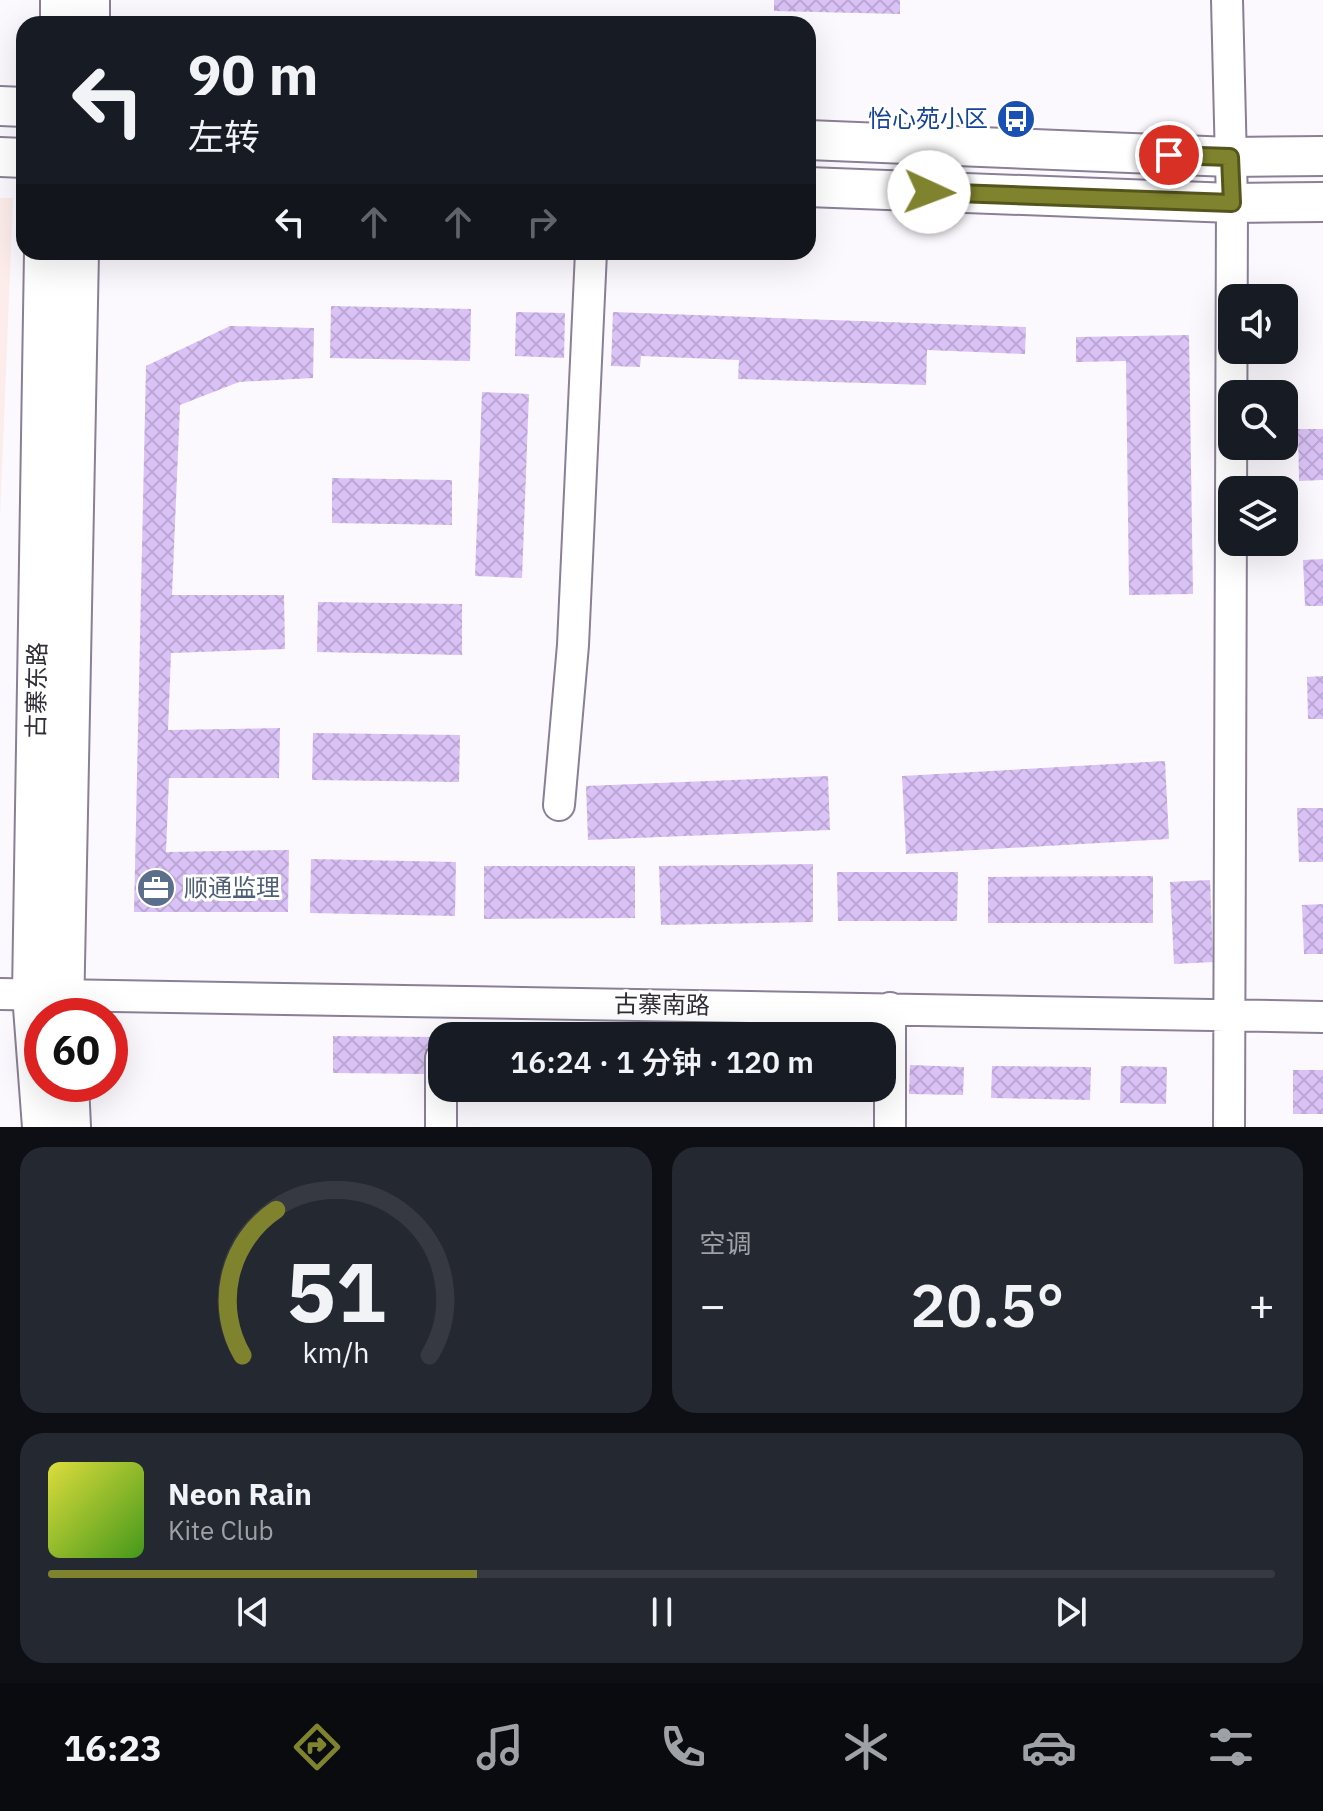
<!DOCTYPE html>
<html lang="zh">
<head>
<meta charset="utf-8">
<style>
	:root { --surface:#171b24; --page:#242831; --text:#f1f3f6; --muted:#9ea1a6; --line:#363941; --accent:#80832d }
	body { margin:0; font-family:"IBM Plex Sans","Noto Sans SC",sans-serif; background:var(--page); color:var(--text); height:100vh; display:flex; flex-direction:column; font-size:30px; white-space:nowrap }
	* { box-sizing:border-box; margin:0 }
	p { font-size:26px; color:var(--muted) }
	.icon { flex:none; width:44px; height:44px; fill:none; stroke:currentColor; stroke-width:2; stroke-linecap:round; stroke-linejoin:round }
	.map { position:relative; height:1127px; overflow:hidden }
	.side { display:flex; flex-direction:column; gap:20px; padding:20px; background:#0d0f14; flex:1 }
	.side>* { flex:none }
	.guide { position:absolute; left:16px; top:16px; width:800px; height:244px; border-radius:24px; box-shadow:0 8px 32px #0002; background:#171b24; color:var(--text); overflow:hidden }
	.controls { position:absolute; left:1218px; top:284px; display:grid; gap:16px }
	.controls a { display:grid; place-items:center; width:80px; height:80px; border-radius:16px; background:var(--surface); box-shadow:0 8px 32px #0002; font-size:40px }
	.speed { position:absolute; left:24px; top:998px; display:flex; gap:16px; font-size:40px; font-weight:700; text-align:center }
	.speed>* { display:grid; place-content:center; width:104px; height:104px; border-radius:50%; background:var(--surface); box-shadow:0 8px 32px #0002; line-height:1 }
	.speed .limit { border:12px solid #d22; background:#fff; color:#111 }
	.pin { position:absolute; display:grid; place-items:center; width:68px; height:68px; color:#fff; margin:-34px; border:4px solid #fff; border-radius:50%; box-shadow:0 2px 8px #0007 }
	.me { position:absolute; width:88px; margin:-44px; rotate:92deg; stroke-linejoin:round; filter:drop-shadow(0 0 6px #0008) }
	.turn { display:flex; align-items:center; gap:28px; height:168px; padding:0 40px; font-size:36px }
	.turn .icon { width:104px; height:104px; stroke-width:2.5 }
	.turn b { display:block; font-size:56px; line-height:68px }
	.lanes { display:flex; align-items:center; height:76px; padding:0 40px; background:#0003; justify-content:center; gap:40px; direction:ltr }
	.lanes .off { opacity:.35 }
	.big { font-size:60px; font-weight:600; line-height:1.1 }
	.side .tile { flex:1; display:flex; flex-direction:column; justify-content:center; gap:12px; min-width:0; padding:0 28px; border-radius:24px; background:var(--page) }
	.side .dial { align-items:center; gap:0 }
	.dial svg { height:208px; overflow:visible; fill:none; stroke:var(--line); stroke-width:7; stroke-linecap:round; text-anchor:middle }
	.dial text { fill:var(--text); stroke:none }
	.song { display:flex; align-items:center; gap:24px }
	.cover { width:96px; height:96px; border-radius:12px; background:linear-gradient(135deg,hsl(60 70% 55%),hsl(100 70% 35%)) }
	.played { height:8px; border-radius:4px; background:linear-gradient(90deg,var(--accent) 35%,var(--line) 35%) }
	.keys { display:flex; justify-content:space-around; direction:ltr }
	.heat { display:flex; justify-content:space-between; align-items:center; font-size:44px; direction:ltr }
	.side .tiles { flex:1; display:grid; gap:20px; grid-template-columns:1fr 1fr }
	.tile:last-child { grid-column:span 2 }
	.trip { position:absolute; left:428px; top:1022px; width:468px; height:80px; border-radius:24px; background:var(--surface); box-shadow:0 8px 32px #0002; font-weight:600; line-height:80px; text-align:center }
	.dock { display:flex; height:128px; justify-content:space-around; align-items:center; background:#090b0e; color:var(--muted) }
	.dock .icon { width:56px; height:56px }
	.dock .selected { color:var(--accent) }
	.dock b { font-size:36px; color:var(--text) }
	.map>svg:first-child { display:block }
	.commercial { fill:#fcecea }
	.building { fill:url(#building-cross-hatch) }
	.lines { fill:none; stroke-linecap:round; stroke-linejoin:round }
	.minor-casing { stroke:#8a7f96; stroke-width:34 }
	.major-casing { stroke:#8a7f96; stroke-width:42 }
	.minor { stroke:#fff; stroke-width:30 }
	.major { stroke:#fff; stroke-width:38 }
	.route-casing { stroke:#53551d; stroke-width:20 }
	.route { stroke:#80832d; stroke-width:14 }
	.labels { text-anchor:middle; stroke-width:6; stroke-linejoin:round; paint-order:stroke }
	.transit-label { font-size:24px; fill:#164399; stroke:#fff; text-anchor:end }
	.street-label { font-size:24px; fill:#302c36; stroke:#fff }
	.service-label { font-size:24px; fill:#4e5e75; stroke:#fff; text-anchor:start }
</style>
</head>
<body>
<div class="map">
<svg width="1323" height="1127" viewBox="0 0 1323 1127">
	<defs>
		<pattern id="building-cross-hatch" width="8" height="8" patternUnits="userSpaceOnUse" patternTransform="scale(2)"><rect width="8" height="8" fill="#dac2f6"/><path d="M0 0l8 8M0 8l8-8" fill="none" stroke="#bba7d4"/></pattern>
	</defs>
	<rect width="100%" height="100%" fill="#fbf9fe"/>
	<path class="commercial" d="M0 198H13L0 518Z"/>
	<path class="building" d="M774 0H900V14L774 11Z
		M331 306 471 309 470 361 330 358Z
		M516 312 565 313 564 358 515 356Z
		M613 312 1026 327 1025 354 927 350 926 385 738 379 739 360 641 356 640 367 611 366Z
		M230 326 314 328 313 378 239 382 180 405 172 595H284L285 649 171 653 168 730 280 728 279 778H169L166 852 289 850 288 912H134L146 366Z
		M1189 335 1193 594 1129 595 1126 361 1076 362V337Z
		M482 392 529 394 522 578 475 576Z
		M1298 429H1323V480L1299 481Z
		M332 478 452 480V525L332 523Z
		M1323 559V606H1305L1303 560Z
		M318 602 462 604V655L317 652Z
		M1323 676V719H1308L1307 677Z
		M313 733 460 735 459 782 312 780Z
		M1165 761 1169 839 906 854 902 776Z
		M828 776 830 830 588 840 586 786Z
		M1297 808H1323V862H1299Z
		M311 859 456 862 455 916 310 913Z
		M813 864V922L661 925 659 866Z
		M484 866H635V918L484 919Z
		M837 872H958L957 921H838Z
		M1153 876V923H988V877Z
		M1210 880 1213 962 1174 964 1170 882Z
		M1323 904V954H1304L1302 905Z
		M333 1036 431 1037 430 1074 333 1073Z
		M910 1065 964 1067 963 1095 909 1094Z
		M992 1066 1091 1067 1090 1100 991 1098Z
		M1121 1066 1167 1067 1166 1104 1120 1103Z
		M1293 1070H1323V1114H1293Z
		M638 1088H776V1093L638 1092Z
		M819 1088H871V1094L819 1093Z"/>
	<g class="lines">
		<defs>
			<path id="minor" d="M1227 0 1232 203 1229 1127
				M559 805 573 645 591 252
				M0 994 1323 1017
				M441 1127V1058
				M890 1127V1008"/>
			<path id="major" d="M60 24V0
				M90 24V0
				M0 106 24 107
				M808 140 1230 157 1323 156
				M0 157 24 158
				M808 187 1232 203 1323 202
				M64 1016 79 252
				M69 1084 71 1127
				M42 1127 32 994 44 252"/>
		</defs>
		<use href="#minor" class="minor-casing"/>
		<use href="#major" class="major-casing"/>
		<use href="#minor" class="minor"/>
		<use href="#major" class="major"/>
	</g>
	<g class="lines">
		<defs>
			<path id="route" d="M929 192 1232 203 1230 157 1169 155"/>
		</defs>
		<use href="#route" class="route-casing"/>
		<use href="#route" class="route"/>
	</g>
	<defs>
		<symbol id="bus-disc" viewBox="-11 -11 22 22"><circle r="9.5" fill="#1a4fb4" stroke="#fff"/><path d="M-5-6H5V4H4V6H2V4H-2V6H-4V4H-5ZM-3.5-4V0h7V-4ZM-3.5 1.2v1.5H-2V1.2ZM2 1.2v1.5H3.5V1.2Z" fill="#fff"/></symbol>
		<symbol id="office-disc" viewBox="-11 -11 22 22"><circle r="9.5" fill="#5c6f8a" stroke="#fff"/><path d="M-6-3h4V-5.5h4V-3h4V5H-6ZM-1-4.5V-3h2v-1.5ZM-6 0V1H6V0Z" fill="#fff"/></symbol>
	</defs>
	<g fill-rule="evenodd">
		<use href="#bus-disc" x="994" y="97" width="44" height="44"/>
		<use href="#office-disc" x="134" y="866" width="44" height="44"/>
	</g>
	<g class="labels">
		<g class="transit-label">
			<text x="988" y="127">怡心苑小区</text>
		</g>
		<g class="street-label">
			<text transform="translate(37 690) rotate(-89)" y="8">古寨东路</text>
			<text transform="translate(662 1005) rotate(1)" y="8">古寨南路</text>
		</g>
		<g class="service-label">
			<text x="184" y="896">顺通监理</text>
		</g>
	</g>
</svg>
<div class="controls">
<a><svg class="icon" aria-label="sound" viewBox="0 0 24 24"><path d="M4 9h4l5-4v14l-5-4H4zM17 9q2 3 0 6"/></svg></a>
<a><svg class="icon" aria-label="search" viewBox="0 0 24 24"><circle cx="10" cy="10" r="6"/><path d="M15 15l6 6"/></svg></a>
<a><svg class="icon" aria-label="layers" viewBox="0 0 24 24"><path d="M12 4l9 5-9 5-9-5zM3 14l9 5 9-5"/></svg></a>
</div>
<div class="speed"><div class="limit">60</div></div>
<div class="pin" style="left:1169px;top:155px;background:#d93025"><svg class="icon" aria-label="arrive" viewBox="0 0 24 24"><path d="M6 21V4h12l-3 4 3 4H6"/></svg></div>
<svg class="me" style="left:929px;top:192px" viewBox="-20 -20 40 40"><circle r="19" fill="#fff"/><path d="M0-13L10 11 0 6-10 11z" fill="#80832d"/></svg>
<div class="trip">16:24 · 1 分钟 · 120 m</div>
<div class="guide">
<div class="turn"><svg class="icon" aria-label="left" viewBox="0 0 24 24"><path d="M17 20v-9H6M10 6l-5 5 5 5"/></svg><div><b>90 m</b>左转</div></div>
<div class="lanes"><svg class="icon" aria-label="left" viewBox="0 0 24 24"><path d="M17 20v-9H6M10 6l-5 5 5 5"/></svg><svg class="icon off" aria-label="ahead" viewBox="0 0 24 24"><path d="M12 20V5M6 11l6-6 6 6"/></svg><svg class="icon off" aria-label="ahead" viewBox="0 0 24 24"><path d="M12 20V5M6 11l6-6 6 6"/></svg><svg class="icon off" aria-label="right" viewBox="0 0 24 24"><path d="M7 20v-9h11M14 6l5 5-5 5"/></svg></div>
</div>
</div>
<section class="side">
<div class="tiles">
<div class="tile dial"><svg viewBox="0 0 100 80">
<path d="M14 69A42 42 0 1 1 86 69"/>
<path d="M14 69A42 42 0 0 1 27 13" stroke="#80832d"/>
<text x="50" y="56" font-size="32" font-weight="700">51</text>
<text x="50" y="72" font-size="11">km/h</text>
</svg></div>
<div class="tile"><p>空调</p>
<div class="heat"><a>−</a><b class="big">20.5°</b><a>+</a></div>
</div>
<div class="tile">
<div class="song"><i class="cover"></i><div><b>Neon Rain</b><p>Kite Club</p></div></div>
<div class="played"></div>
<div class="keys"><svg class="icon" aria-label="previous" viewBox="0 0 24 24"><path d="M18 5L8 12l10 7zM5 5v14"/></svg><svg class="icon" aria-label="pause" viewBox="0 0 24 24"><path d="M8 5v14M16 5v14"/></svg><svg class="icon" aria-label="next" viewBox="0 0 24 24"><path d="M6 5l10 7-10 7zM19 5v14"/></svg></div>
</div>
</div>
</section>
<nav class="dock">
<b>16:23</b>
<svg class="icon selected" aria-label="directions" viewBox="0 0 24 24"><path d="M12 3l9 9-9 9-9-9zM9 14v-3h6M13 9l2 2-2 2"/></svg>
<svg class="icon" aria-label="music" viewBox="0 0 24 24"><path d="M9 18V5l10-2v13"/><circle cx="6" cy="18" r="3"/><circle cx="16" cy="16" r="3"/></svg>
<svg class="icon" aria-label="phone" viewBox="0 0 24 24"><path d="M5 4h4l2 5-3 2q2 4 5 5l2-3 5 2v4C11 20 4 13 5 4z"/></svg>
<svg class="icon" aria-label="climate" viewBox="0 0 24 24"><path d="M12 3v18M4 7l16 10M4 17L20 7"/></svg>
<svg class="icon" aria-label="car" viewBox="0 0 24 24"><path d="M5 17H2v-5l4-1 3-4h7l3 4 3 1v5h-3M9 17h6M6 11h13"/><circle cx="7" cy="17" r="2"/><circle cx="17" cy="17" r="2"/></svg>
<svg class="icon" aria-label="filters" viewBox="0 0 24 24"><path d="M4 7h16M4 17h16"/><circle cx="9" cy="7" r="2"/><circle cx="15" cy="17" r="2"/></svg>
</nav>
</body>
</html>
